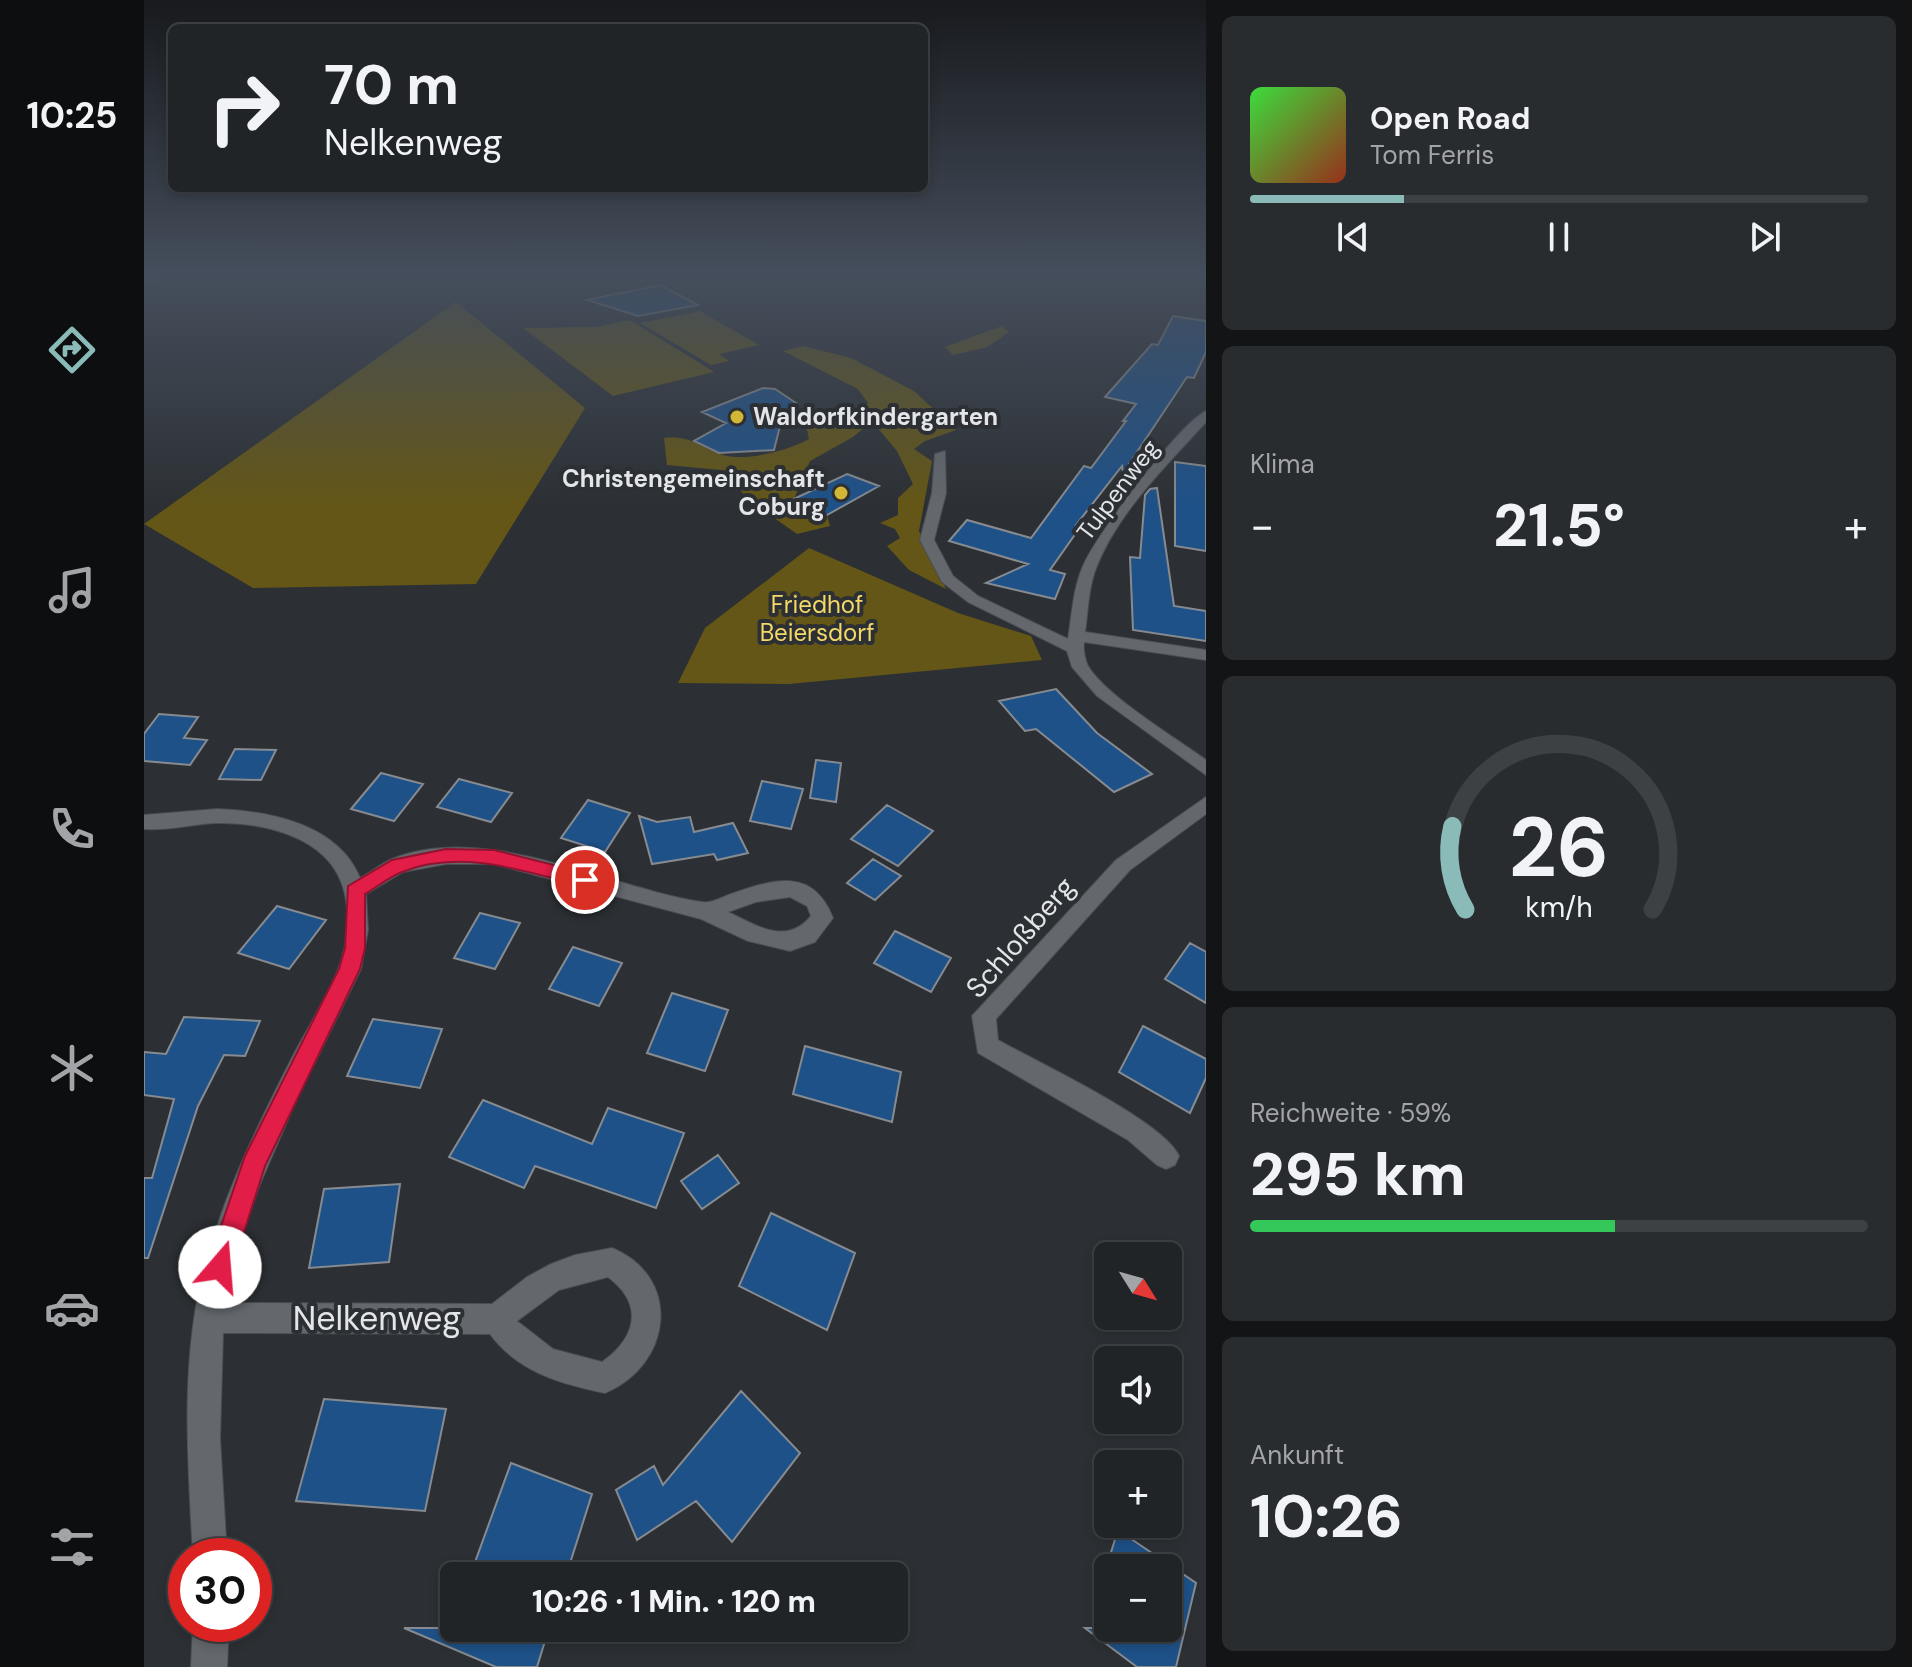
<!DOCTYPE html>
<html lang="de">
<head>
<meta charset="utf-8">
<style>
	:root { --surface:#212427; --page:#292c2f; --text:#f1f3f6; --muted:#a2a4a7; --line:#3e4144; --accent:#8bbbb9 }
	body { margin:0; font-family:"DM Sans",sans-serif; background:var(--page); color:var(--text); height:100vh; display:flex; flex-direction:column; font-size:30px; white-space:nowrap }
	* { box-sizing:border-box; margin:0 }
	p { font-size:26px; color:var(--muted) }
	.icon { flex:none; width:44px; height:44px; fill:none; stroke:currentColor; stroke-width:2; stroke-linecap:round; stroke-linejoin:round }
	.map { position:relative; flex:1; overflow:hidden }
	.side { display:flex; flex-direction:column; gap:16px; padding:16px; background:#121415; width:706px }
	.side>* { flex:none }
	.hud { position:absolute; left:24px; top:24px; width:760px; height:168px; border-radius:12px; box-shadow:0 4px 12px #0003,0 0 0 2px var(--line); background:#212427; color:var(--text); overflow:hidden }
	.needle { width:52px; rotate:127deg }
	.controls { position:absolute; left:950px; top:1242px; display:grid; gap:16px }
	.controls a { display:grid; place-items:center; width:88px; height:88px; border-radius:12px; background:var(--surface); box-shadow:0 4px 12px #0003,0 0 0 2px var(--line); font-size:40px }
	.speed { position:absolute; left:24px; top:1538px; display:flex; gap:16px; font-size:40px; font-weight:700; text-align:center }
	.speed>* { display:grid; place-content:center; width:104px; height:104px; border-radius:50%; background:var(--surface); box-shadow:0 4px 12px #0003,0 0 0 2px var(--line); line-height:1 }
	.speed .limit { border:12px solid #d22; background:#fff; color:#111 }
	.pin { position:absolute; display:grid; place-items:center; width:68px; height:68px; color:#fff; margin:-34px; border:4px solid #fff; border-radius:50%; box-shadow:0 2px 8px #0007 }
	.me { position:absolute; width:88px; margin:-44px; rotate:18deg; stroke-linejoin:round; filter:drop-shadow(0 0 6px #0008) }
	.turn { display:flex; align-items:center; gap:28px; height:168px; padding:0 24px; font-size:36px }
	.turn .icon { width:104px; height:104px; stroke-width:2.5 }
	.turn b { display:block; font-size:56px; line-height:68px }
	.big { font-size:60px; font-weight:800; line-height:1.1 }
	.side .tile { flex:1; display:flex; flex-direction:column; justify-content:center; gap:12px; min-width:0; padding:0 28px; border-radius:12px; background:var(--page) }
	.side .dial { align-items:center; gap:0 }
	.dial svg { height:208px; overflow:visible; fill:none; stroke:var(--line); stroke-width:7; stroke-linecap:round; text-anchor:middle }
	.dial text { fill:var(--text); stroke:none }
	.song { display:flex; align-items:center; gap:24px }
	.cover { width:96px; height:96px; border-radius:12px; background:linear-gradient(135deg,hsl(120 70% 55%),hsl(10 70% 35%)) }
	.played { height:8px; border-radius:4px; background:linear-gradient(90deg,var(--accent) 25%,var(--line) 25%) }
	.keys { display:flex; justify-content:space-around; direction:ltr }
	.heat { display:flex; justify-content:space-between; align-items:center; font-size:44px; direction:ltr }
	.charge { height:12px; border-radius:6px; background:linear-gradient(90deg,#34c759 59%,var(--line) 0) }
	.trip { position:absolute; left:296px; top:1562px; width:468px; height:80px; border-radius:12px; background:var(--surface); box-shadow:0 4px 12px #0003,0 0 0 2px var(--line); font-weight:800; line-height:80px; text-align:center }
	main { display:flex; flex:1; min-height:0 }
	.tab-bar { display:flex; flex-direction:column; width:144px; justify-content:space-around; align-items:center; background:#0d0e10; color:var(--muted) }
	.tab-bar .icon { width:56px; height:56px }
	.tab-bar .current { color:var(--accent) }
	.tab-bar b { font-size:36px; color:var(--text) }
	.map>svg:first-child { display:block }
	.green { fill:#645616 }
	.building { fill:#1e5188; stroke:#878b90; stroke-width:2 }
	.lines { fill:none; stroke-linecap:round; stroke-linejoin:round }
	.street-casing { stroke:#4b4d51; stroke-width:2 }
	.street { fill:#64686d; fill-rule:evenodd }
	.route { fill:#e11d48; stroke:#92132f; stroke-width:2 }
	.poi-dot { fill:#d2b635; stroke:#2c3034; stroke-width:3 }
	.labels { text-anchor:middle; stroke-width:8; stroke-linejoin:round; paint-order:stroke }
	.far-poi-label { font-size:24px; font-weight:bold; fill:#e3e5e8; stroke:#2c3034; text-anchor:start }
	.far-street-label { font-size:24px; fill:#e3e5e8; stroke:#2c3034 }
	.far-park-label { font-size:24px; fill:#f3d968; stroke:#2c3034 }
	.street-label { font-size:28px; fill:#e3e5e8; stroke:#2c3034 }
	.near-street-label { font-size:34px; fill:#e3e5e8; stroke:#2c3034 }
</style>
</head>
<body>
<main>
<nav class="tab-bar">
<b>10:25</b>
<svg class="icon current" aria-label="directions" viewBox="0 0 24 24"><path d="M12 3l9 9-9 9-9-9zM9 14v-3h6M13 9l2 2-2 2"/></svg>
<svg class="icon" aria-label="music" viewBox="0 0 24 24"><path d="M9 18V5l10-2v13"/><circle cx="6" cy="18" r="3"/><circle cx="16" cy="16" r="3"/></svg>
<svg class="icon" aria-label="phone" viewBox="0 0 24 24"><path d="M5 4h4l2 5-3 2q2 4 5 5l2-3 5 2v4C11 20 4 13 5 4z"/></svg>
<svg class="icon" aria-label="climate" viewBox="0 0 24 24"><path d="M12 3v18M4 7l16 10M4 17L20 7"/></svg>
<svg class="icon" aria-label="car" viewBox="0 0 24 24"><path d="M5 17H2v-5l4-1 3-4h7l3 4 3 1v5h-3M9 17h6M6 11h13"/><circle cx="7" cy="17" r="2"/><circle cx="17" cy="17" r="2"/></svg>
<svg class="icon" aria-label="filters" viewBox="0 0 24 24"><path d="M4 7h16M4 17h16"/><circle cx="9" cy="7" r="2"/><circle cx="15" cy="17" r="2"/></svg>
</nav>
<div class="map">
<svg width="1062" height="1667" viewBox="0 0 1062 1667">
	<rect width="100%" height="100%" fill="#2c3034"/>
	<path class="green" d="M312 302 441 408 332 584 109 588 0 524Z
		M556 311 615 345 575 354 585 361 567 365 496 323Z
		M486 320 570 372 469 396 379 328 452 327Z
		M858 326 865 332 843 347 809 355 801 347Z
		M659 346 707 358 770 391 812 430 781 441 770 449 788 461 775 531 802 589 765 570 743 546 756 538 751 529 736 523 754 515V498L769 484 753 451 728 421 709 437 666 461 650 499 662 509 683 515 686 526 653 534 606 501 577 470 523 465 520 438C548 435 554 447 579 455 601 462 646 450 665 439L662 425 689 409 715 410 724 403 714 389 639 351Z
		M665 548 814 613 887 636 898 660 645 684 534 683 561 628Z"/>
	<path class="building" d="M516 285 554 305 494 316 443 300Z
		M1029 316 1062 321V352L1050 378 1043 377 979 473 978 466 932 525 937 526 906 570 921 574 911 599 842 583 884 564 805 541 823 520 887 538 940 466 947 468 982 421H979L992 404 961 397 1008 344 1014 345Z
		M619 388 631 389 652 403 639 414 630 450 575 453 550 441 582 423 558 412Z
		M1031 462 1062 466V551L1031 546Z
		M703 474 735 486 683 515 641 503Z
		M1013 488 1030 606 1062 611V641L989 630 986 557 996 558 1001 495 1006 489Z
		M912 689 953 733 1008 774 970 792 892 729 881 731 855 701Z
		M15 714 54 717 40 738 63 740 46 765 0 761V734Z
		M91 749 132 750 117 780 75 779Z
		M672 760 697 763 692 802 666 798Z
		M237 773 279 784 250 821 207 809Z
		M315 779 368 793 347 822 293 807Z
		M618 781 659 789 647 829 606 821Z
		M444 800 486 813 461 852 417 838Z
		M743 805 789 831 754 866 707 839Z
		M495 816 513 822 546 817 550 832 589 823 604 853 573 860 570 854 508 864Z
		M729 859 757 876 731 900 703 883Z
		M133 906 182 920 145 969 94 953Z
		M336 913 376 923 351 969 310 958Z
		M751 931 807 958 787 992 730 963Z
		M1046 943 1062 952V1003L1021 979Z
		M429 947 478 963 455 1006 405 989Z
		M528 993 584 1010 561 1071 503 1053Z
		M40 1017 116 1021 101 1056 80 1055 54 1106 4 1258H0V1178H8L30 1099 0 1095V1052L22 1054Z
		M229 1019 298 1029 276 1088 203 1076Z
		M999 1026 1062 1059V1078L1046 1113 975 1072Z
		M661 1046 757 1072 748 1122 649 1094Z
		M339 1100 448 1144 464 1108 540 1133 512 1208 391 1166 380 1188 305 1157Z
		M574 1155 595 1183 558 1209 537 1181Z
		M256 1184 245 1262 165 1268 180 1189Z
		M627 1213 711 1253 683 1330 595 1286Z
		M597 1391 656 1453 588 1542 552 1501 493 1540 472 1490 510 1466 519 1485Z
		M180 1399 302 1409 281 1511 152 1501Z
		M367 1463 448 1494 422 1576H326Z
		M974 1530 1052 1583 1032 1667H993L941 1628H1024V1568H962Z
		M260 1628H405L393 1667H352Z"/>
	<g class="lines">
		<defs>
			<path id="street" d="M12 273H25L0 285V279Z
				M1062 411V422C1022 466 972 514 951 571 944 591 944 612 941 632L1062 650V660L940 642C939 649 941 660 944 666 962 696 1032 738 1062 760V775L953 696 928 667 923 651 824 602 798 582 776 540 788 493 791 454 801 451 802 493 790 540 809 576 834 596 924 639C928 614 929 589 939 566 952 535 1035 424 1062 411Z
				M1062 797V814L986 870 852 1019 854 1040C893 1062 1020 1121 1035 1156L1031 1165 1022 1169 1013 1165 984 1140 834 1053 828 1016 972 860Z
				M73 809C125 811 194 824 216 878 227 872 237 864 248 859 341 821 465 888 558 902 567 904 578 897 587 894 630 879 669 867 689 918L671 942 646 951 604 941 557 919 350 864H302L259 872 222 894 224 930 217 969 151 1103 116 1184 100 1229 82 1303 348 1304 383 1277 407 1264 431 1255 468 1248C540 1278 527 1366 461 1393 417 1384 374 1372 346 1334L79 1333 76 1438 83 1556H49C44 1463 36 1365 59 1273 79 1195 115 1122 152 1050 166 1024 183 997 194 970 205 943 208 901 194 875 173 834 114 822 72 823 48 824 25 831 0 829V815ZM646 897 663 906 667 916C642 946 614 926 584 912L612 902ZM464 1277C500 1304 493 1337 458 1362L409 1349 373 1321 415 1290Z
				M49 1624H85L83 1667H47Z"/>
		</defs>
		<use href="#street" class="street-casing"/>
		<use href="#street" class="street"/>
	</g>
	<linearGradient id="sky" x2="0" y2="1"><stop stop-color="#181a1d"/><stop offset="0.54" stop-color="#454e5c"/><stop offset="1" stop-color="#454e5c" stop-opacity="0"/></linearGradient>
	<rect width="1062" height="507" fill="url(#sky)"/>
	<path class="route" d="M302 849 350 850 441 873 451 880 441 887C384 872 317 848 258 872 245 877 233 887 221 894V948L216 969 121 1166 86 1276 76 1280 67 1276 63 1267 101 1156 195 969 201 948 204 886 248 860Z"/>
	<g class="poi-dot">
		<circle cx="593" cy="417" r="8"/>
		<circle cx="697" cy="493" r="8"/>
	</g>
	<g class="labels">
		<g class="far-poi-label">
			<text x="609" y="425">Waldorfkindergarten</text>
			<text x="681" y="487" text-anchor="end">Christengemeinschaft<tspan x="681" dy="28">Coburg</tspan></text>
		</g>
		<g class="far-street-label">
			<text transform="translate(974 490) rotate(-53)" y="8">Tulpenweg</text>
		</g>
		<g class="far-park-label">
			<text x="673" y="613">Friedhof<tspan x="673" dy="28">Beiersdorf</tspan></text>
		</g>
		<g class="street-label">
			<text transform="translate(876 937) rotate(-49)" y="10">Schloßberg</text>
		</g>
		<g class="near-street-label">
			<text x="233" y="1330">Nelkenweg</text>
		</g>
	</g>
</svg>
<div class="controls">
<a><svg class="needle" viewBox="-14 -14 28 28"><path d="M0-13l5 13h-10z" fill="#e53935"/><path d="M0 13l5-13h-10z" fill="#a2a4a7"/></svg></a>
<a><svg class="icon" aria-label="sound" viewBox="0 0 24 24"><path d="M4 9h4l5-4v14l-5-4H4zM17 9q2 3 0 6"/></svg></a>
<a>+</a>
<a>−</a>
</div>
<div class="speed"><div class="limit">30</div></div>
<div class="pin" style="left:441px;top:880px;background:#d93025"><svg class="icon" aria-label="arrive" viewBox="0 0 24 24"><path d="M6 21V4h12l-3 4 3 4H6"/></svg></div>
<svg class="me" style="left:76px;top:1267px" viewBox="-20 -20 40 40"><circle r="19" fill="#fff"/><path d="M0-13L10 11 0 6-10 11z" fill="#e11d48"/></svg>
<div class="trip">10:26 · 1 Min. · 120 m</div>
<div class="hud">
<div class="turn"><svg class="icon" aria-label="right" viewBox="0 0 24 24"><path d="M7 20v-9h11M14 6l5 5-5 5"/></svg><div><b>70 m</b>Nelkenweg</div></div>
</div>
</div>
<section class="side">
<div class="tile">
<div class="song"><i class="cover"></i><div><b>Open Road</b><p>Tom Ferris</p></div></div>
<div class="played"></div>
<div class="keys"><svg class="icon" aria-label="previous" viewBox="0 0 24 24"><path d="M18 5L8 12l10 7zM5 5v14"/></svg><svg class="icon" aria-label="pause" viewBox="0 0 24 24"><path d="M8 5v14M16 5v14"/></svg><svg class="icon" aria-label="next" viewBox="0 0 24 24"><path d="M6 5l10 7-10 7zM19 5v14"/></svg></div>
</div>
<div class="tile"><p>Klima</p>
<div class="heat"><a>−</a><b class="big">21.5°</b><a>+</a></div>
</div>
<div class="tile dial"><svg viewBox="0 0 100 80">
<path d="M14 69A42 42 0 1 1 86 69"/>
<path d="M14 69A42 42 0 0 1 9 37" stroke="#8bbbb9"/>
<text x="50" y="56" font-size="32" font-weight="700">26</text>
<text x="50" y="72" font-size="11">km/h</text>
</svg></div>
<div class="tile"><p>Reichweite · 59%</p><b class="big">295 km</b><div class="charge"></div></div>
<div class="tile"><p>Ankunft</p><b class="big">10:26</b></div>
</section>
</main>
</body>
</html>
